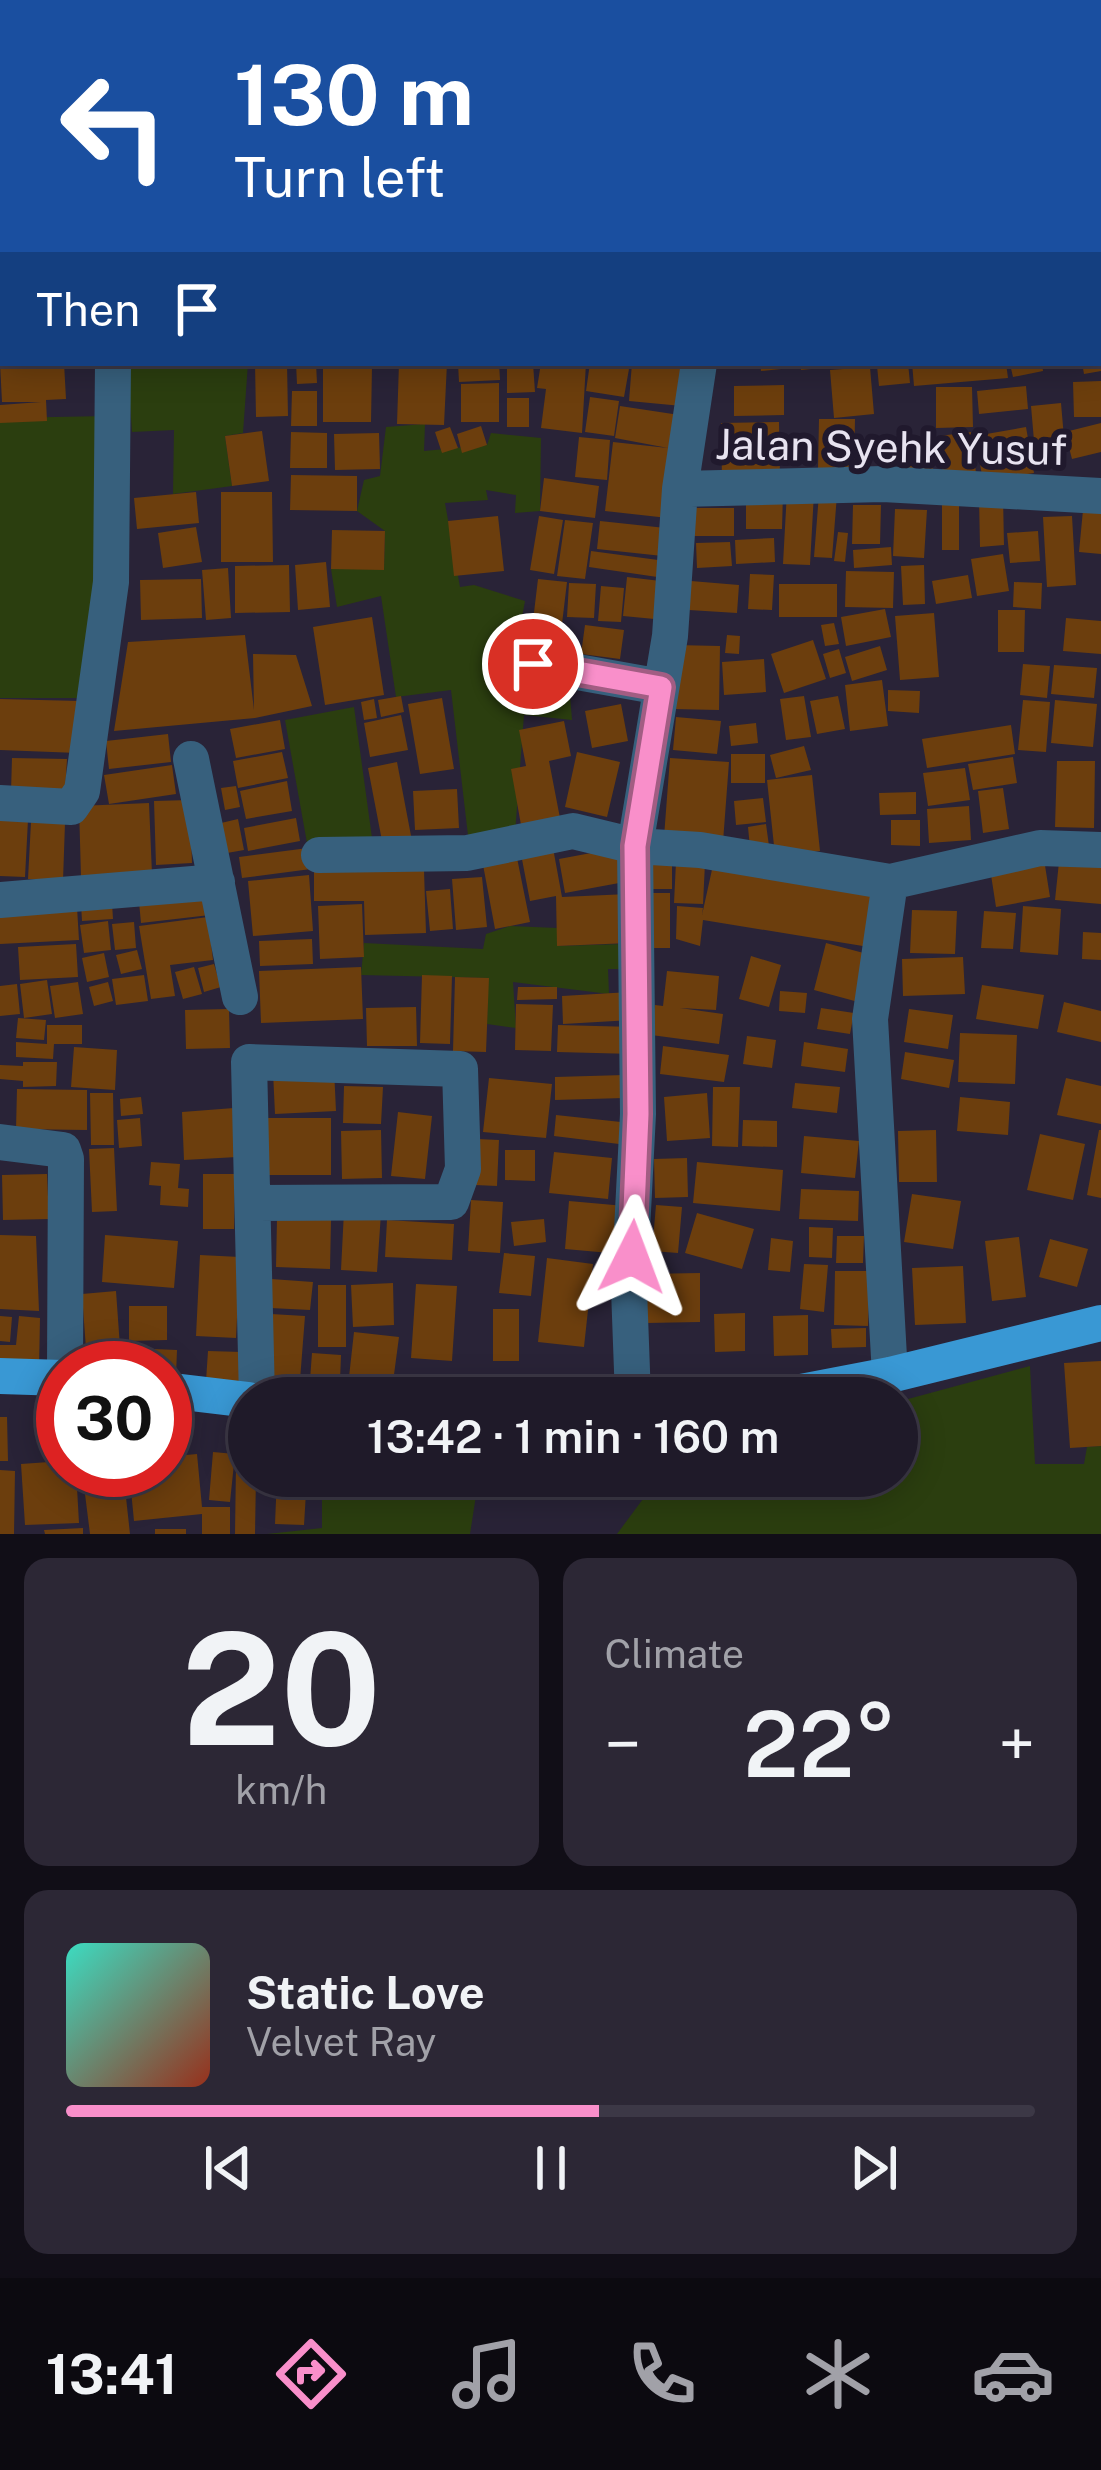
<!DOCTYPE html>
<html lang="en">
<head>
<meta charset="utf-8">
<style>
	:root { --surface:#1f1a29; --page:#2c2735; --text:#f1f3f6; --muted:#a1a1a8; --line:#3c3846; --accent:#f98fca }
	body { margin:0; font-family:"Public Sans",sans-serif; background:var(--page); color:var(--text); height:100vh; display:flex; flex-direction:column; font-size:45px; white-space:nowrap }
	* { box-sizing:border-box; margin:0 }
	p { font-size:39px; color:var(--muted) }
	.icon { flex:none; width:66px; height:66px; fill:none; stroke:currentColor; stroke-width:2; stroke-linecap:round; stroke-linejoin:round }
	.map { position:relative; height:1534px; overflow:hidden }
	.details { display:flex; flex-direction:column; gap:24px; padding:24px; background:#110e17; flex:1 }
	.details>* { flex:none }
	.top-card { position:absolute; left:0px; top:0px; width:1101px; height:366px; box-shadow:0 6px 30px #0003,0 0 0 3px var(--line); background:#1a4fa0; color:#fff; overflow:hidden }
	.speed { position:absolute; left:36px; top:1341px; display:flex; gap:24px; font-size:60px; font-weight:700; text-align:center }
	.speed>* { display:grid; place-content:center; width:156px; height:156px; border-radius:50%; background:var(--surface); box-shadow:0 6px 30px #0003,0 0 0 3px var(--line); line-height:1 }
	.speed .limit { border:18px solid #d22; background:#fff; color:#111 }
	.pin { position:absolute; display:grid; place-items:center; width:102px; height:102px; color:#fff; margin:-51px; border:6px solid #fff; border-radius:50%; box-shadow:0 3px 12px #0007 }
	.me { position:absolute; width:132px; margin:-66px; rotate:3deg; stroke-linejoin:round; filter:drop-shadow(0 0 9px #0008) }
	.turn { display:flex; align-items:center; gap:42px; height:252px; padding:0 36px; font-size:54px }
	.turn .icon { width:156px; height:156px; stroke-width:2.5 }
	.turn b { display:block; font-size:84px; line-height:102px }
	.then { display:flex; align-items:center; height:114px; padding:0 36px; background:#0003; gap:24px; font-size:45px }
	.big { font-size:90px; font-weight:600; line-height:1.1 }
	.details .card { flex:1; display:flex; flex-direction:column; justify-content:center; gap:18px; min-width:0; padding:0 42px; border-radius:24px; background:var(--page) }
	.details .dial { align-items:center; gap:0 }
	.dial b { font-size:156px; line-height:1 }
	.song { display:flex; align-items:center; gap:36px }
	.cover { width:144px; height:144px; border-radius:18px; background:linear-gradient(135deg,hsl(170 70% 55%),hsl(10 70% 35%)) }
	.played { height:12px; border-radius:6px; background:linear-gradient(90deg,var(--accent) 55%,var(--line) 55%) }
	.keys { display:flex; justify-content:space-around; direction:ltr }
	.heat { display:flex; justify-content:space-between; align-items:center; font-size:66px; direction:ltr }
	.details .tiles { flex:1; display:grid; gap:24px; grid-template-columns:1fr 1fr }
	.card:last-child { grid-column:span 2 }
	.trip { position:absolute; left:228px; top:1377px; width:690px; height:120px; border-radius:60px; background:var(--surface); box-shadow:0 6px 30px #0003,0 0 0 3px var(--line); font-weight:600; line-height:120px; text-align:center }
	.tabs { display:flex; height:192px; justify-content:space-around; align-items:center; background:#0c0a10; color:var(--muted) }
	.tabs .icon { width:84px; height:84px }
	.tabs .on { color:var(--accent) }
	.tabs b { font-size:54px; color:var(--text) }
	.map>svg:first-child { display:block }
	.green { fill:#2b3e0f }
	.building { fill:#6c3e0d }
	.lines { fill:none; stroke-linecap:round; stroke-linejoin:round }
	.street { stroke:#37607d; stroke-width:36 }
	.primary { stroke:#3998d4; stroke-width:36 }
	.route-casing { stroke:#a25d83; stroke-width:30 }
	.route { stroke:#f98fca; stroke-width:21 }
	.labels { text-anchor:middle; stroke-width:12; stroke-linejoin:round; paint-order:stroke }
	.street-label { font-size:42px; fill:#e7e3f0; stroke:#20192d }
</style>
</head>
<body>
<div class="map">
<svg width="1101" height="1534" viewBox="0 0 1101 1534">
	<rect width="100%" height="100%" fill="#292337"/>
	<path class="green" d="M804 0H1022L1023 3H804Z
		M127 363H248L243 433 225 436 232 486 173 494 174 430 132 432Z
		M108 416 86 698H0V418Z
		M425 424 424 451 487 445 491 433 541 438 540 511 515 513 516 495 486 490 488 500 445 503 460 587 474 585 525 601 510 682H569L572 720 524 715 515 834 469 844 451 690 396 697 381 596 337 607 331 569H384L385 531 357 511 364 480 380 476 386 427Z
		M354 707 373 845 307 843 285 720Z
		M510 926 557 928 558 946 623 944 624 969H608L609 994 513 982 516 1028 487 1024 488 978 361 975 364 943 483 949 486 934Z
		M1030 1366 1035 1464H1084L1087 1447 1101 1446V1534H617L660 1476H897V1402Z
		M322 1476H479L470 1534H267L322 1528Z"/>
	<path class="building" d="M0 363H64L66 399 46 400 47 421 0 423V405L41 402H2Z
		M255 363H287L288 416 256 417Z
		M296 363H316L317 383 297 384Z
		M399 363H447L444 425 397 424Z
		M458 363H499L500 380 459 382Z
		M507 363H533L535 392 507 393Z
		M541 363H586L582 433 541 428 546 389 537 388Z
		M590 363 629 369 624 397 586 391Z
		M632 363H686L682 406 629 401Z
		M760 363H791V368L761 371Z
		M800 363H842V366L801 370Z
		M908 363 910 383 879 386 877 366Z
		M912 363H1006L1008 378 914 386Z
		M1042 363 1043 371 1013 377 1010 364Z
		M1082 363H1101V371L1084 374Z
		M323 366H372L371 422H323Z
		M870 367 874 414 834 418 830 370Z
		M1101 381V417H1074L1073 382Z
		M499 383V422H461V384Z
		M784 385V415L734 416V386Z
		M1026 386 1028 409 979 414 977 391Z
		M936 387H972L973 427 936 428Z
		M292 391H317V426H291Z
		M590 397 619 401 614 436 585 432Z
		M507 398H529V427H507Z
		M1061 403 1066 461 1036 464 1031 406Z
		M620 406 686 416 668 518 605 511 613 442 668 448 615 438Z
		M819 419H855L854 469H818Z
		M779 422 780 480 722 481 721 423Z
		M1101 423V452L1072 459 1065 432Z
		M481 426 487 445 462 453 457 434Z
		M450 427 458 448 442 453 435 432Z
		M1026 427 1034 473 983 481 975 436Z
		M262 431 269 481 232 486 225 436Z
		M291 432 327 433V468H290Z
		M971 432 976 473 943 477 939 436Z
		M379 433 380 469 335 470 334 434Z
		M579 437 610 440 607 480 575 477Z
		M932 449 933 477 908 478 907 450Z
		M291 475 357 476V511L290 510Z
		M544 478 599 486 595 518 540 511Z
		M787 491 814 493 810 565 783 564Z
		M196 492 199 523 137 529 134 498Z
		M221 492H272L273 562H221Z
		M746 493H783L782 529H746Z
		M819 494 837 495 832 558 814 557Z
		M1003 496 1004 545 980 547 979 497Z
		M853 505H881L880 544H852Z
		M942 505H959V550H942Z
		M693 508H734V536H693Z
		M895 509 927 510 924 558 893 556Z
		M1083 510 1101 511V554L1079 552Z
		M498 516 504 571 454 576 448 521Z
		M539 516 563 520 554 574 530 570Z
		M1072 516 1076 585 1047 587 1043 517Z
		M565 520 593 523 585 579 557 576Z
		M600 521 675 529 672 557 597 549Z
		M196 527 202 562 163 568 158 533Z
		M332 530 385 531 384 570 331 569Z
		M1038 531 1040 561 1010 563 1007 533Z
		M838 532 848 533 845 562 834 561Z
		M774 538 775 562 736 564 735 540Z
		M730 542 732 566 697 568 696 543Z
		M891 547 892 565 854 568 853 550Z
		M591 551 673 562 671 579 589 567Z
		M1003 554 1009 591 977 596 971 559Z
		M326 562 330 607 298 610 295 565Z
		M289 565 290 612 235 613V566Z
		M924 565 925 604 903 605 901 566Z
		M228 568 231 618 206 620 202 570Z
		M846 571 894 572 893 608 845 607Z
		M750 574 774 575 772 610 748 609Z
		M968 575 972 598 936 604 932 581Z
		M627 577 669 582 665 620 623 616Z
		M201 579 202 618 141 620 140 580Z
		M538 579 567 582 559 649 530 646Z
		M691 581 739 585 737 613 689 610Z
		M1014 582 1042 583 1041 609 1013 607Z
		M569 583 596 584 594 618 567 617Z
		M779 584H837V617H779Z
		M601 586 624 588 621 622 598 621Z
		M885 609 891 637 846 646 841 617Z
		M998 610H1025L1024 652H998Z
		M934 613 939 677 900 680 895 616Z
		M372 617 384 695 325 705 313 627Z
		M1066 618 1101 621V654L1063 651Z
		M834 623 839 644 825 646 821 625Z
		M585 625 624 630 620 659 581 654Z
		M245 635 254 710 253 654 296 655 312 706 255 718 114 731 128 642Z
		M727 635 740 636 739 654 725 653Z
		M813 640 826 679 784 693 771 654Z
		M675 645 720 646 719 710 673 709Z
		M880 646 887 670 852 681 845 657Z
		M839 649 846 673 830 678 823 654Z
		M764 659 766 692 724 695 722 662Z
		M1023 664 1050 666 1047 698 1020 695Z
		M1054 665 1097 668 1094 698 1051 694Z
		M882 680 888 726 850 731 845 685Z
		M888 690 920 691 919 713 888 711Z
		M401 696 404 712 381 717 378 700Z
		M804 696 811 737 786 740 780 699Z
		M838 696 845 729 817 734 810 701Z
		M442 698 454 769 420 774 408 704Z
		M0 699 80 701 78 753 0 750Z
		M374 699 377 718 364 720 361 702Z
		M1023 700 1050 702 1046 752 1018 750Z
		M1055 700 1097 704 1093 747 1051 743Z
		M621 704 628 741 592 748 585 711Z
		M401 715 408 750 370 757 364 723Z
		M676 717 721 721 717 754 673 750Z
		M280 720 285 749 236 758 230 729Z
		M564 721 571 756 549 761 560 818 521 825 511 769 526 766 519 730Z
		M756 723 758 743 731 746 729 726Z
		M1011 725 1015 754 927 768 922 739Z
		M168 734 171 762 109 769 106 741Z
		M804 746 811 770 776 778 770 755Z
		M282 752 288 778 238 788 233 761Z
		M577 752 620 762 607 817 565 807Z
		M731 754H765V783H731Z
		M1013 757 1017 783 973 790 968 764Z
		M12 758 67 759 65 793 11 792Z
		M670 758 729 762 723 842 664 837Z
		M1057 761H1095L1094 828 1055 827Z
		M397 762 412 841 383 846 368 768Z
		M172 765 176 794 109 804 104 775Z
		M965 768 970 800 928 806 923 773Z
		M812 775 820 851 775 855 767 780Z
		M287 781 292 811 246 819 240 791Z
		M236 786 240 807 225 810 221 788Z
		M1003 788 1009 829 983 833 978 791Z
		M457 789 459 828 415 830 413 791Z
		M916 792V814L880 815 879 793Z
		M763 798 766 822 736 825 734 801Z
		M190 800 192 863 156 865 154 801Z
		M149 803 152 874 81 877 79 806Z
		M969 806 971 840 929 843 927 809Z
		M296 818 300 841 248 851 244 828Z
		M0 819 28 820 25 877 0 876Z
		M238 819 244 850 227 853 221 823Z
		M891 820H920V846L891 845Z
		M31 822 65 823 63 881 28 879Z
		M766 824 769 846 750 848 748 827Z
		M623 847 630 881 565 893 559 859Z
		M308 848 311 869 242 878 239 857Z
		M515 848 530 922 495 929 481 854Z
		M553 848 562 897 628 894 630 943 557 946 556 896 530 901 521 854Z
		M1043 853 1050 897 996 907 989 862Z
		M715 856 885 884 875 948 703 920 700 946 676 939 677 906 703 908 702 915Z
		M314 858 424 870 426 933 365 935 364 901H314Z
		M676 862 705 863 703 904 674 903Z
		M1059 862 1101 866V904L1055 900Z
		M646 863 672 864V889H645Z
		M309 875 313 931 253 936 248 881Z
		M482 877 487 927 456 930 452 879Z
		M450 889 453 929 430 931 426 891Z
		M642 893H670V948H643Z
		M207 895 210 915 141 923 139 902Z
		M112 903 113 919 82 921 81 904Z
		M362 904 364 957 320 959 318 906Z
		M1023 906 1061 909 1058 955 1020 952Z
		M77 907 79 940 0 944V911Z
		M912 910 957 911 955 954 910 953Z
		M984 911 1016 913 1013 949 981 948Z
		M208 917 213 960 170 965 175 996 151 999 139 926Z
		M108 921 111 950 84 953 80 925Z
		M134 922 136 948 115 950 112 924Z
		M1083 932 1101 933V960L1082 959Z
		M312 939 313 964 260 966 259 941Z
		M826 943 875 956 862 1003 814 990Z
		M76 944 78 977 20 980 18 947Z
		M137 950 142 969 121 974 116 955Z
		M104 953 109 977 87 982 82 958Z
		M751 956 781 965 769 1007 739 999Z
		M963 957 965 994 903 996 902 959Z
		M214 964 221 987 204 992 198 968Z
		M194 967 202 994 183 999 175 972Z
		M361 967 363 1019 261 1023 259 971Z
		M667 971 719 976 716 1010 680 1008 723 1014 719 1044 651 1035 655 1005 663 1006Z
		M144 975 148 1001 116 1005 112 979Z
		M422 975 452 976 450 1044 420 1043Z
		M455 977 489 978 486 1052 453 1051Z
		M47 980 52 1014 24 1018 20 984Z
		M78 982 83 1014 55 1018 50 986Z
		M108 982 113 1001 94 1006 89 987Z
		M17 984 20 1014 0 1016V986Z
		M982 985 1044 995 1038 1029 976 1019Z
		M518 987H557V999L517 1000Z
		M780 991 807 993 805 1013 779 1011Z
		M630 992 632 1020 563 1024 562 996Z
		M1064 1002 1101 1011V1042L1057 1032Z
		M516 1004 553 1005 551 1051 515 1050Z
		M416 1007 417 1046H367L366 1008Z
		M821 1008 854 1013 850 1034 817 1029Z
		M229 1009 230 1048 186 1049 185 1010Z
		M909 1009 953 1015 948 1049 904 1042Z
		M18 1018 46 1020 44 1040 16 1038Z
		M47 1025H82V1044H54L53 1059 16 1057V1042L47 1044Z
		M558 1025 635 1027 634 1054 557 1052Z
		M960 1033 1017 1035 1015 1084 958 1082Z
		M747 1036 776 1040 772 1068 743 1064Z
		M804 1042 848 1049 845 1072 801 1066Z
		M663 1046 729 1055 724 1082 660 1074Z
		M74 1047 117 1050 115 1090 71 1087Z
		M905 1052 954 1060 949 1088 901 1079Z
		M23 1062H57L56 1086 23 1087V1081L0 1079V1065L23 1066Z
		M334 1069 336 1111 275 1114 273 1072Z
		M624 1075V1098L555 1100V1077Z
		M489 1078 552 1084 546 1138 483 1132Z
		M1066 1078 1101 1086V1124L1057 1115Z
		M795 1083 840 1087 837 1113 792 1108Z
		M344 1086 383 1087 381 1124 343 1123Z
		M713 1087H740L738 1147 712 1146Z
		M17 1089 87 1090V1130L16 1129Z
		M90 1093H113L114 1145H91Z
		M707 1093 710 1138 667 1141 664 1097Z
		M141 1097 143 1114 121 1116 120 1099Z
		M960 1097 1010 1102 1008 1135 957 1131Z
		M234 1108 237 1157 184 1160 182 1112Z
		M398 1112 432 1116 425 1179 391 1176Z
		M556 1115 621 1122 619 1144 554 1136Z
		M140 1118 142 1146 119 1148 117 1120Z
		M266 1118H331V1175H266Z
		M743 1120 777 1121V1147L742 1146Z
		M381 1130 382 1178 342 1179 341 1131Z
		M936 1130 937 1182H899L898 1131Z
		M1099 1130H1101V1198L1087 1195Z
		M1040 1134 1085 1144 1073 1200 1027 1190Z
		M804 1136 859 1141 855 1178 801 1173Z
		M477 1139 499 1140 497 1186 475 1185Z
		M114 1148 117 1211 92 1212 89 1149Z
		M505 1150H535V1181L505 1180Z
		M554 1152 612 1158 608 1199 549 1193Z
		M687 1158 688 1197 655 1198 654 1159Z
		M151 1162 180 1164 178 1188 189 1189 188 1207 160 1205 161 1186 149 1185Z
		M697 1162 783 1170 780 1211 693 1203Z
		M47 1174 49 1219 3 1220 2 1175Z
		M203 1174H235L234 1229H203Z
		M801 1189 859 1191 858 1221 799 1219Z
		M912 1194 961 1201 953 1249 904 1242Z
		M471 1200 503 1202 500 1253 468 1251Z
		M569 1201 625 1206 621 1254 565 1249Z
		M656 1205 682 1207 678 1253 652 1251Z
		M344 1211 381 1213 377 1272 341 1270Z
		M697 1213 754 1229 742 1269 685 1253Z
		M277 1219 331 1220 330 1269 276 1267Z
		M544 1219 546 1242 514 1246 511 1222Z
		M387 1220 454 1224 452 1260 385 1257Z
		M809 1227 833 1228 832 1258 809 1257Z
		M0 1235 36 1236 39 1311 0 1309Z
		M105 1235 178 1241 174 1288 102 1282Z
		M837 1236H864L863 1263H836Z
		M1019 1237 1026 1297 992 1301 985 1241Z
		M771 1238 793 1241 790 1272 768 1270Z
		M1050 1239 1088 1249 1077 1287 1039 1277Z
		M504 1253 535 1256 531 1296 499 1293Z
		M200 1255 240 1257 236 1338 196 1336Z
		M547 1258 593 1264 584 1347 538 1342Z
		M804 1264 828 1265 824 1312 800 1309Z
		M963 1266 966 1323 915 1325 912 1268Z
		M835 1271H870L868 1326 834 1325Z
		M700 1273V1322L646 1323 645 1274Z
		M271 1279 313 1282 310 1310 270 1308Z
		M393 1283 394 1325 353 1327 351 1285Z
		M416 1284 457 1286 452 1361 411 1358Z
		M318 1285H346V1347H318Z
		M116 1291 120 1347 86 1349 82 1294Z
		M129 1306H167V1340L129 1341Z
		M493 1309H519V1361H493Z
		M745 1313V1351L715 1352 714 1314Z
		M271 1314 305 1316 300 1380 267 1377Z
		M808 1315V1355L774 1356 773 1316Z
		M0 1316 12 1317 10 1342 0 1341Z
		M19 1316 40 1318 39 1369H0V1345H16Z
		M866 1328V1347L832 1348 831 1329Z
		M354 1332 399 1337 393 1382 349 1377Z
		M154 1349 177 1350 176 1376 153 1368Z
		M208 1351 242 1352 241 1382 206 1381Z
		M312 1353 341 1355 340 1381 310 1380Z
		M122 1356 143 1357 142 1368H121Z
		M1101 1361V1446L1070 1448 1064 1363Z
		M0 1417H7L8 1461H0Z
		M213 1452 235 1454 230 1502 209 1500Z
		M197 1454 202 1507H230V1534H202V1514L134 1521 129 1470H165V1457Z
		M63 1461V1470H76L79 1523 25 1525 21 1464Z
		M236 1464H249V1476H256L255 1534H235Z
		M0 1470 15 1471 14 1534H0Z
		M82 1470H123L130 1534H90Z
		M277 1476H307L304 1525 275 1524Z
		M83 1528V1534H45L44 1530Z
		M155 1529H186V1534H155Z"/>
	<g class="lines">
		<path class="street" d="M1029 0 1031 3
			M147 3V0
			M703 3V0
			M1098 206 1101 218
			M680 489 883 484 1101 496
			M533 664 661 687
			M191 759 240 997
			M0 803 71 807 82 791 111 582 113 363
			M319 855 467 853 573 831 635 846 700 850 890 882
			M0 900 217 882
			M0 1142 63 1150 66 1159 65 1368
			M256 1203 451 1202 463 1169 460 1069 249 1062 257 1398
			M890 1375 870 1019 890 882 1040 848 1101 850
			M633 1398 629 1289 638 1114 635 846 670 636 680 489 699 363"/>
		<path class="primary" d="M0 1376 63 1378
			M165 1390 249 1400
			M770 1398 890 1375 1101 1323"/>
	</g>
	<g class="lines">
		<defs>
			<path id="route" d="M533 664 661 687 635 846 638 1114 632 1257"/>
		</defs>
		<use href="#route" class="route-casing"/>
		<use href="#route" class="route"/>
	</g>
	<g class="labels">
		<g class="street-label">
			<text transform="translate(891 447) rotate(1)" y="15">Jalan Syehk Yusuf</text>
		</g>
	</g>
</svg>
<div class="speed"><div class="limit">30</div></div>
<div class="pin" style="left:533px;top:664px;background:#d93025"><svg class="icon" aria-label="arrive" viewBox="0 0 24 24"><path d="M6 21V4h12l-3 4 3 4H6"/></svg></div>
<svg class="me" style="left:632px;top:1257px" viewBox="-20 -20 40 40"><path d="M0-17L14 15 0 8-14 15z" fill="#f98fca" stroke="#fff" stroke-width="4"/></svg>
<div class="trip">13:42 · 1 min · 160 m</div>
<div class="top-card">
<div class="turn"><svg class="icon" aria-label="left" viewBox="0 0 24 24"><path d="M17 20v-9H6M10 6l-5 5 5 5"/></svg><div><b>130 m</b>Turn left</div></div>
<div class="then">Then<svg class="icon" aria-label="arrive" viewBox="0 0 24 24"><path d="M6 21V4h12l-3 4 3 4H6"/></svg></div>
</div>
</div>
<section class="details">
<div class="tiles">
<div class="card dial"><b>20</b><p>km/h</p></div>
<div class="card"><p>Climate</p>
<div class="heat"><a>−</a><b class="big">22°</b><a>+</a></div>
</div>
<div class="card">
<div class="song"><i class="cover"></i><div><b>Static Love</b><p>Velvet Ray</p></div></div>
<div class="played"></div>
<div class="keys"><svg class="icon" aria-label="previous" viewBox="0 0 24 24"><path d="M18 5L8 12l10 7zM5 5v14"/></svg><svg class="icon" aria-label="pause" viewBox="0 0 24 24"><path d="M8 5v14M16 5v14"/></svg><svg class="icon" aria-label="next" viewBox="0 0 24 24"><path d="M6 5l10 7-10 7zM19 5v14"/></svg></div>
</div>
</div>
</section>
<nav class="tabs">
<b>13:41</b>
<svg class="icon on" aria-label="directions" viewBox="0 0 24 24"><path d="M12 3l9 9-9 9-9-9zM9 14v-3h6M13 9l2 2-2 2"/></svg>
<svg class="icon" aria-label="music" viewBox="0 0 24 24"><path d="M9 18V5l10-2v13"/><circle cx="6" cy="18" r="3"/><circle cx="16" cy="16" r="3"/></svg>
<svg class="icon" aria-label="phone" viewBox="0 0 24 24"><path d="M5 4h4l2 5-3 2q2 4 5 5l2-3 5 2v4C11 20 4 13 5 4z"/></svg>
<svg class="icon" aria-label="climate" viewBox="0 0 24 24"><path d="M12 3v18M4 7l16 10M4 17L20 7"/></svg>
<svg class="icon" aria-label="car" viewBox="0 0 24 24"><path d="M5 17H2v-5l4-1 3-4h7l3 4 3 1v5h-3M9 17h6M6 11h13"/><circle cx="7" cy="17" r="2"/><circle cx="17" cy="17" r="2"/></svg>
</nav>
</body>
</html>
